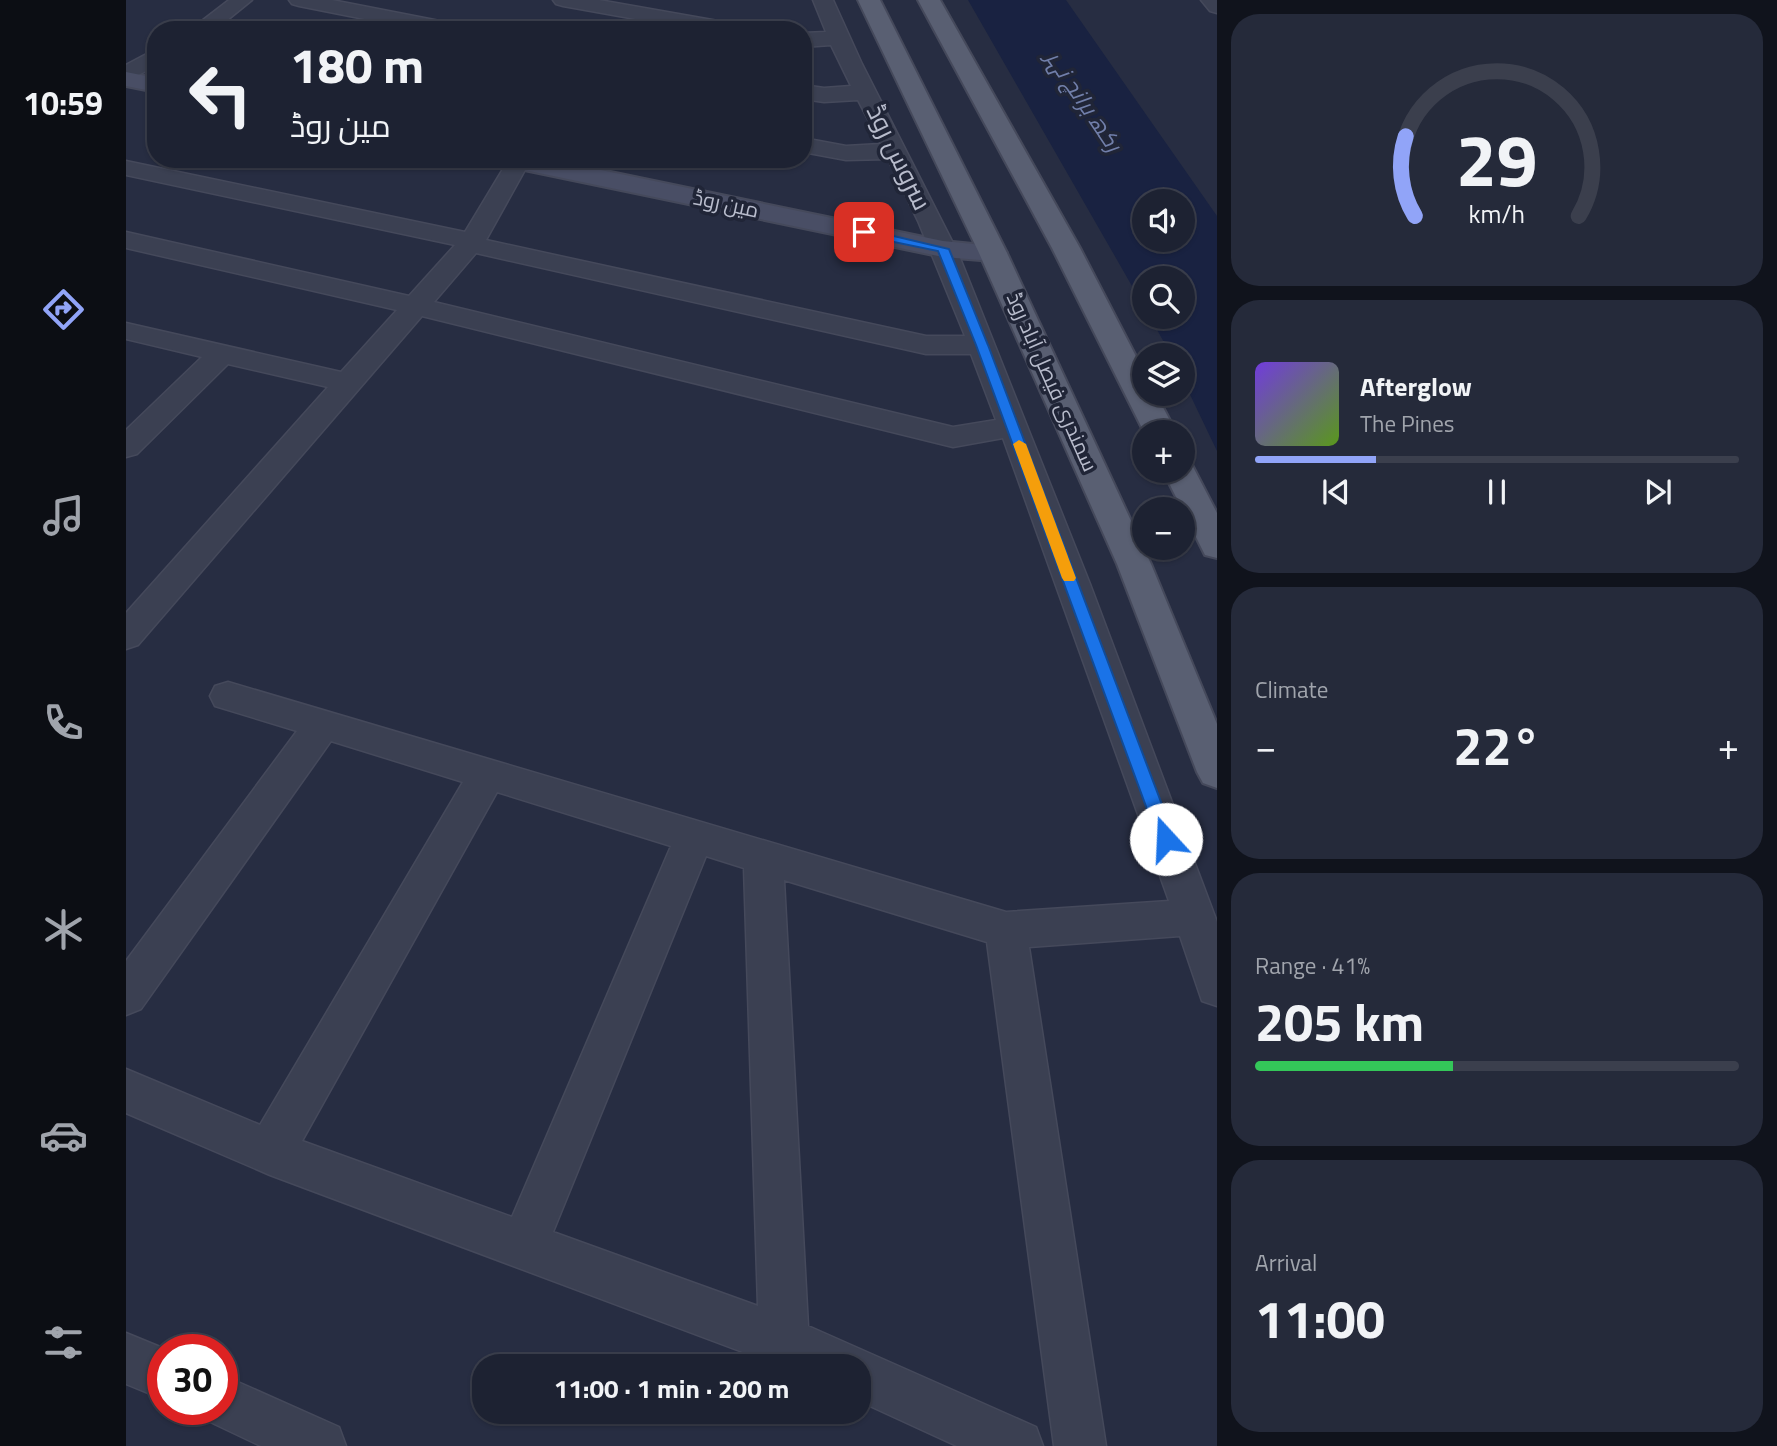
<!DOCTYPE html>
<html lang="en">
<head>
<meta charset="utf-8">
<style>
	:root { --surface:#1d2232; --page:#252a3a; --text:#f1f3f6; --muted:#a0a4ac; --line:#3b3f4d; --accent:#91a4f8 }
	body { margin:0; font-family:"Titillium Web",Cairo,sans-serif; background:var(--page); color:var(--text); height:100vh; display:flex; flex-direction:column; font-size:26px; white-space:nowrap }
	* { box-sizing:border-box; margin:0 }
	p { font-size:23px; color:var(--muted) }
	.icon { flex:none; width:38px; height:38px; fill:none; stroke:currentColor; stroke-width:2; stroke-linecap:round; stroke-linejoin:round }
	.map { position:relative; flex:1; overflow:hidden }
	.drawer { display:flex; flex-direction:column; gap:14px; padding:14px; background:#10131c; width:560px }
	.drawer>* { flex:none }
	.guide { position:absolute; left:21px; top:21px; width:665px; height:147px; border-radius:28px; box-shadow:0 2px 5px #0004,0 0 0 2px var(--line); background:#1d2232; color:var(--text); overflow:hidden }
	.buttons { position:absolute; left:1006px; top:189px; display:grid; gap:14px }
	.buttons a { display:grid; place-items:center; width:63px; height:63px; border-radius:50%; background:var(--surface); box-shadow:0 2px 5px #0004,0 0 0 2px var(--line); font-size:35px }
	.speed { position:absolute; left:21px; top:1334px; display:flex; gap:14px; font-size:35px; font-weight:700; text-align:center }
	.speed>* { display:grid; place-content:center; width:91px; height:91px; border-radius:50%; background:var(--surface); box-shadow:0 2px 5px #0004,0 0 0 2px var(--line); line-height:1 }
	.speed .limit { border:10px solid #d22; background:#fff; color:#111 }
	.pin { position:absolute; display:grid; place-items:center; width:60px; height:60px; color:#fff; margin:-30px; border-radius:14px; box-shadow:0 4px 10px #0006 }
	.me { position:absolute; width:77px; margin:-38px; rotate:340deg; stroke-linejoin:round; filter:drop-shadow(0 0 5px #0008) }
	.turn { display:flex; align-items:center; gap:24px; height:147px; padding:0 28px; font-size:32px }
	.turn .icon { width:91px; height:91px; stroke-width:2.5 }
	.turn b { display:block; font-size:49px; line-height:60px }
	.big { font-size:52px; font-weight:700; line-height:1.1 }
	.drawer .tile { flex:1; display:flex; flex-direction:column; justify-content:center; gap:10px; min-width:0; padding:0 24px; border-radius:28px; background:var(--page) }
	.drawer .dial { align-items:center; gap:0 }
	.dial svg { height:182px; overflow:visible; fill:none; stroke:var(--line); stroke-width:7; stroke-linecap:round; text-anchor:middle }
	.dial text { fill:var(--text); stroke:none }
	.song { display:flex; align-items:center; gap:21px }
	.cover { width:84px; height:84px; border-radius:10px; background:linear-gradient(135deg,hsl(260 70% 55%),hsl(90 70% 35%)) }
	.played { height:7px; border-radius:4px; background:linear-gradient(90deg,var(--accent) 25%,var(--line) 25%) }
	.keys { display:flex; justify-content:space-around; direction:ltr }
	.heat { display:flex; justify-content:space-between; align-items:center; font-size:38px; direction:ltr }
	.charge { height:10px; border-radius:5px; background:linear-gradient(90deg,#34c759 41%,var(--line) 0) }
	.trip { position:absolute; left:346px; top:1354px; width:399px; height:70px; border-radius:28px; background:var(--surface); box-shadow:0 2px 5px #0004,0 0 0 2px var(--line); font-weight:700; line-height:70px; text-align:center }
	main { display:flex; flex:1; min-height:0 }
	.menu { display:flex; flex-direction:column; width:126px; justify-content:space-around; align-items:center; background:#0c0e14; color:var(--muted) }
	.menu .icon { width:49px; height:49px }
	.menu .selected { color:var(--accent) }
	.menu b { font-size:32px; color:var(--text) }
	.map>svg:first-child { display:block }
	.water { fill:#192241; fill-rule:evenodd }
	.lines { fill:none; stroke-linecap:round; stroke-linejoin:round }
	.street-casing { stroke:#45495b; stroke-width:3 }
	.secondary-casing { stroke:#45495b; stroke-width:4 }
	.primary-casing { stroke:#45495b; stroke-width:4 }
	.street { fill:#3b4052; fill-rule:evenodd }
	.secondary { fill:#494e65; fill-rule:evenodd }
	.primary { fill:#595f72; fill-rule:evenodd }
	.route { fill:#1a73e8; stroke:#114b97; stroke-width:2 }
	.slow { fill:#f59e0b }
	.labels { text-anchor:middle; stroke-width:7; stroke-linejoin:round; paint-order:stroke }
	.far-street-label { font-size:21px; fill:#b8bccc; stroke:#202537 }
	.far-water-label { font-size:23px; font-style:italic; fill:#717faa; stroke:#202537 }
	.street-label { font-size:26px; fill:#b8bccc; stroke:#202537 }
</style>
</head>
<body>
<main>
<nav class="menu">
<b>10:59</b>
<svg class="icon selected" aria-label="directions" viewBox="0 0 24 24"><path d="M12 3l9 9-9 9-9-9zM9 14v-3h6M13 9l2 2-2 2"/></svg>
<svg class="icon" aria-label="music" viewBox="0 0 24 24"><path d="M9 18V5l10-2v13"/><circle cx="6" cy="18" r="3"/><circle cx="16" cy="16" r="3"/></svg>
<svg class="icon" aria-label="phone" viewBox="0 0 24 24"><path d="M5 4h4l2 5-3 2q2 4 5 5l2-3 5 2v4C11 20 4 13 5 4z"/></svg>
<svg class="icon" aria-label="climate" viewBox="0 0 24 24"><path d="M12 3v18M4 7l16 10M4 17L20 7"/></svg>
<svg class="icon" aria-label="car" viewBox="0 0 24 24"><path d="M5 17H2v-5l4-1 3-4h7l3 4 3 1v5h-3M9 17h6M6 11h13"/><circle cx="7" cy="17" r="2"/><circle cx="17" cy="17" r="2"/></svg>
<svg class="icon" aria-label="filters" viewBox="0 0 24 24"><path d="M4 7h16M4 17h16"/><circle cx="9" cy="7" r="2"/><circle cx="15" cy="17" r="2"/></svg>
</nav>
<div class="map">
<svg width="1091" height="1446" viewBox="0 0 1091 1446">
	<rect width="100%" height="100%" fill="#272d42"/>
	<path class="water" d="M842 0H940L1091 216V451L1057 380V355H1045L1024 317H1057V278H1018V307ZM1018 201H1057V240H1018Z"/>
	<g class="lines">
		<defs>
			<path id="street" d="M103 0H126L89 30H64Z
				M163 0H206L329 24 337 25 340 30H294L173 6 166 4Z
				M427 0H473L609 24 617 25 620 30H571L437 6 430 4Z
				M687 0H707L736 64 832 253 964 584 1091 922V1006L1076 1001 1054 936 903 947 980 1446H928L861 942 658 880 682 1326 910 1427 917 1446H831L733 1401V1367H657L144 1175 0 1113V1069L134 1125 337 782 205 741 15 1009 0 1015V961L171 731 89 706 84 696 89 686 102 682 880 912 1043 901 877 438 827 447 296 316 12 645 0 649V613L202 387 102 364 11 454 0 457V430L76 357 0 339V323L215 372 271 310 0 248V232L283 296 329 245 0 175V161L339 232 383 159H405L360 240 800 336H839L792 221 762 159 720 160 677 152V138L720 146 755 144 732 100 698 102 677 99V85L698 88 725 86 705 45 677 47V33L700 32ZM350 253 800 354H845L870 420 827 427 308 302ZM371 792 545 846 386 1217 176 1141ZM580 856 618 868 632 1306 427 1232Z
				M1075 0H1091V13L1084 11Z
				M30 49V66L0 81V65Z
				M0 1333 39 1349H37V1399L0 1384Z
				M96 1375 213 1427 220 1446H135L78 1419 73 1409H96Z"/>
			<path id="secondary" d="M0 72 30 78V92L0 86Z
				M371 159H422L817 241 877 247 881 253 877 259 867 261 817 257 384 167 375 164Z"/>
			<path id="primary" d="M732 0H754L881 253 1025 564 1091 724V788L1077 783 1071 772 991 564 853 253Z
				M792 0H814L954 248 1018 372V394H1030L1050 432H1018L926 248Z
				M1057 461 1065 463 1091 513V558L1079 555 1037 471H1057Z"/>
		</defs>
		<use href="#street" class="street-casing"/>
		<use href="#secondary" class="secondary-casing"/>
		<use href="#primary" class="primary-casing"/>
		<use href="#street" class="street"/>
		<use href="#secondary" class="secondary"/>
		<use href="#primary" class="primary"/>
	</g>
	<path class="route" d="M738 229 823 249 862 345 1049 839 1046 844 1040 846 1034 844 1032 839 850 345 812 251 734 235V230Z"/>
	<path class="slow" d="M893 440 900 444 950 578 948 581H938L936 578 887 444Z"/>
	<g class="labels">
		<g class="far-street-label">
			<text transform="translate(600 204) rotate(12)" y="7">مین روڈ</text>
			<text transform="translate(926 382) rotate(66)" y="7">سمندری فیصل آباد روڈ</text>
		</g>
		<g class="far-water-label">
			<text transform="translate(958 101) rotate(56)" y="8">رکھ برانچ نہر</text>
		</g>
		<g class="street-label">
			<text transform="translate(773 157) rotate(64)" y="9">سروس روڈ</text>
		</g>
	</g>
</svg>
<div class="buttons">
<a><svg class="icon" aria-label="sound" viewBox="0 0 24 24"><path d="M4 9h4l5-4v14l-5-4H4zM17 9q2 3 0 6"/></svg></a>
<a><svg class="icon" aria-label="search" viewBox="0 0 24 24"><circle cx="10" cy="10" r="6"/><path d="M15 15l6 6"/></svg></a>
<a><svg class="icon" aria-label="layers" viewBox="0 0 24 24"><path d="M12 4l9 5-9 5-9-5zM3 14l9 5 9-5"/></svg></a>
<a>+</a>
<a>−</a>
</div>
<div class="speed"><div class="limit">30</div></div>
<div class="pin" style="left:738px;top:232px;background:#d93025"><svg class="icon" aria-label="arrive" viewBox="0 0 24 24"><path d="M6 21V4h12l-3 4 3 4H6"/></svg></div>
<svg class="me" style="left:1040px;top:839px" viewBox="-20 -20 40 40"><circle r="19" fill="#fff"/><path d="M0-13L10 11 0 6-10 11z" fill="#1a73e8"/></svg>
<div class="trip">11:00 · 1 min · 200 m</div>
<div class="guide">
<div class="turn"><svg class="icon" aria-label="left" viewBox="0 0 24 24"><path d="M17 20v-9H6M10 6l-5 5 5 5"/></svg><div><b>180 m</b>مین روڈ</div></div>
</div>
</div>
<section class="drawer">
<div class="tile dial"><svg viewBox="0 0 100 80">
<path d="M14 69A42 42 0 1 1 86 69"/>
<path d="M14 69A42 42 0 0 1 10 34" stroke="#91a4f8"/>
<text x="50" y="56" font-size="32" font-weight="700">29</text>
<text x="50" y="72" font-size="11">km/h</text>
</svg></div>
<div class="tile">
<div class="song"><i class="cover"></i><div><b>Afterglow</b><p>The Pines</p></div></div>
<div class="played"></div>
<div class="keys"><svg class="icon" aria-label="previous" viewBox="0 0 24 24"><path d="M18 5L8 12l10 7zM5 5v14"/></svg><svg class="icon" aria-label="pause" viewBox="0 0 24 24"><path d="M8 5v14M16 5v14"/></svg><svg class="icon" aria-label="next" viewBox="0 0 24 24"><path d="M6 5l10 7-10 7zM19 5v14"/></svg></div>
</div>
<div class="tile"><p>Climate</p>
<div class="heat"><a>−</a><b class="big">22°</b><a>+</a></div>
</div>
<div class="tile"><p>Range · 41%</p><b class="big">205 km</b><div class="charge"></div></div>
<div class="tile"><p>Arrival</p><b class="big">11:00</b></div>
</section>
</main>
</body>
</html>
